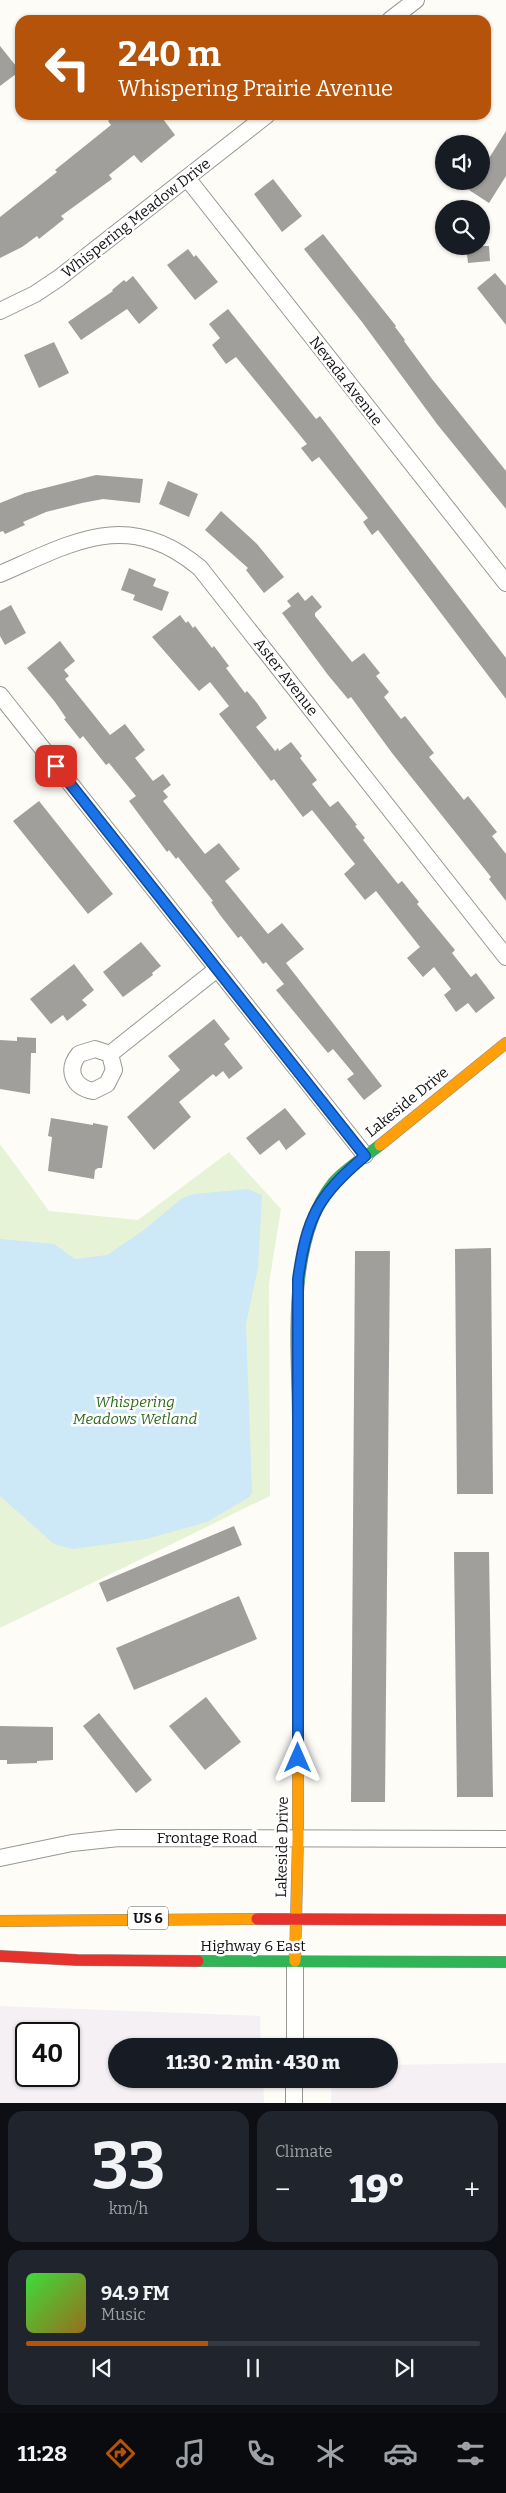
<!DOCTYPE html>
<html lang="en">
<head>
<meta charset="utf-8">
<style>
	:root { --surface:#171b24; --page:#20242c; --text:#f1f3f6; --muted:#9ea1a6; --line:#363941; --accent:#b45309 }
	body { margin:0; font-family:Bitter,serif; background:var(--page); color:var(--text); height:100vh; display:flex; flex-direction:column; font-size:19px; white-space:nowrap }
	* { box-sizing:border-box; margin:0 }
	p { font-size:16px; color:var(--muted) }
	.icon { flex:none; width:28px; height:28px; fill:none; stroke:currentColor; stroke-width:2; stroke-linecap:round; stroke-linejoin:round }
	.map { position:relative; height:2103px; overflow:hidden }
	.drawer { display:flex; flex-direction:column; gap:8px; padding:8px; background:#0d0f14; flex:1 }
	.drawer>* { flex:none }
	.guide { position:absolute; left:15px; top:15px; width:476px; height:105px; border-radius:15px; box-shadow:0 1px 4px #0004; background:#b45309; color:#fff; overflow:hidden }
	.fabs { position:absolute; left:435px; top:135px; display:grid; gap:10px }
	.fabs a { display:grid; place-items:center; width:55px; height:55px; border-radius:50%; background:var(--surface); box-shadow:0 1px 4px #0004; font-size:25px }
	.speed { position:absolute; left:15px; top:2022px; display:flex; gap:10px; font-size:25px; font-weight:700; text-align:center }
	.speed>* { display:grid; place-content:center; width:65px; height:65px; border-radius:50%; background:var(--surface); box-shadow:0 1px 4px #0004; line-height:1 }
	.speed .limit { border:2px solid #111; border-radius:8px; background:#fff; color:#111 }
	.pin { position:absolute; display:grid; place-items:center; width:42px; height:42px; color:#fff; margin:-21px; border-radius:10px; box-shadow:0 2px 8px #0006 }
	.me { position:absolute; width:55px; margin:-28px; rotate:0deg; stroke-linejoin:round; filter:drop-shadow(0 0 4px #0008) }
	.turn { display:flex; align-items:center; gap:18px; height:105px; padding:0 20px; font-size:22px }
	.turn .icon { width:65px; height:65px; stroke-width:2.5 }
	.turn b { display:block; font-size:35px; line-height:42px }
	.big { font-size:38px; font-weight:800; line-height:1.1 }
	.drawer .tile { flex:1; display:flex; flex-direction:column; justify-content:center; gap:8px; min-width:0; padding:0 18px; border-radius:15px; background:var(--page) }
	.drawer .dial { align-items:center; gap:0 }
	.dial b { font-size:65px; line-height:1 }
	.song { display:flex; align-items:center; gap:15px }
	.cover { width:60px; height:60px; border-radius:8px; background:linear-gradient(135deg,hsl(120 70% 55%),hsl(40 70% 35%)) }
	.played { height:5px; border-radius:2px; background:linear-gradient(90deg,var(--accent) 40%,var(--line) 40%) }
	.keys { display:flex; justify-content:space-around; direction:ltr }
	.heat { display:flex; justify-content:space-between; align-items:center; font-size:28px; direction:ltr }
	.drawer .tiles { flex:1; display:grid; gap:8px; grid-template-columns:1fr 1fr }
	.tile:last-child { grid-column:span 2 }
	.trip { position:absolute; left:108px; top:2038px; width:290px; height:50px; border-radius:25px; background:var(--surface); box-shadow:0 1px 4px #0004; font-weight:800; line-height:50px; text-align:center }
	.tab-bar { display:flex; height:80px; justify-content:space-around; align-items:center; background:#090b0e; color:var(--muted) }
	.tab-bar .icon { width:35px; height:35px }
	.tab-bar .active { color:var(--accent) }
	.tab-bar b { font-size:22px; color:var(--text) }
	.map>svg:first-child { display:block }
	.industrial { fill:#f5f0f3; fill-rule:evenodd }
	.green { fill:#e7f3d7 }
	.water { fill:#cde8f7 }
	.building { fill:#a19f9c }
	.lines { fill:none; stroke-linecap:round; stroke-linejoin:round }
	.street-casing { stroke:#979795; stroke-width:18 }
	.fast-casing { stroke:#8e8d8b; stroke-width:12 }
	.slow-casing { stroke:#8e8d8b; stroke-width:12 }
	.jam-casing { stroke:#8e8d8b; stroke-width:12 }
	.street { stroke:#fffffe; stroke-width:16 }
	.fast { stroke:#30b455; stroke-width:11 }
	.slow { stroke:#ff9f0a; stroke-width:11 }
	.jam { stroke:#e5322d; stroke-width:11 }
	.route-casing { stroke:#114b97; stroke-width:12 }
	.route { stroke:#1a73e8; stroke-width:9 }
	.labels { text-anchor:middle; stroke-width:5; stroke-linejoin:round; paint-order:stroke }
	.shield { fill:#fff; stroke:#585858; stroke-width:1 }
	.shield-label { font-size:14px; font-weight:bold; fill:#111 }
	.street-label { font-size:15px; fill:#111; stroke:#fff }
	.park-label { font-size:15px; font-style:italic; fill:#2f6b1f; stroke:#fff }
</style>
</head>
<body>
<div class="map">
<svg width="506" height="2103" viewBox="0 0 506 2103">
	<rect width="100%" height="100%" fill="#fdfcf7"/>
	<path class="industrial" d="M0 2006 260 2016 261 2046H116V2079H263L264 2103H0ZM26 2034H69V2076H26Z
		M506 2063V2103H331L332 2079H389V2065Z"/>
	<path class="green" d="M0 1144 49 1211 138 1220 229 1152 281 1209 269 1284 270 1496 0 1628Z"/>
	<path class="water" d="M248 1189 262 1195 258 1268 246 1324 252 1493 248 1498 207 1522 146 1539 73 1549 54 1544 0 1496V1239L54 1244 75 1259 107 1255 144 1230 181 1199 194 1194Z"/>
	<path class="building" d="M0 46 20 71 0 86Z
		M116 115H160L175 135 141 163 134 155 109 175 112 179 61 216 64 219 39 239 37 236 22 247 0 258V217L57 172 55 170 111 125 108 121Z
		M506 131V176L489 203 469 190 475 181H481V171Z
		M273 179 302 216 282 232 254 194Z
		M323 234 396 326 395 327 405 340 404 341 432 379 506 471V509L437 424 362 322 304 249Z
		M466 246H489L490 261 468 263Z
		M188 249 194 257 196 255 218 282 195 300 167 265Z
		M495 273 506 286V325L477 288Z
		M133 276 158 308 139 324 127 309 81 340 68 322 113 291 112 290 124 280 126 282Z
		M228 309 316 419 320 416 506 658V699L378 530 372 535 363 522 368 518 319 457 312 462 301 448 307 444 236 357 226 364 212 345 220 338 209 324Z
		M54 342 69 373 39 388 24 355Z
		M96 475 143 479 140 503 103 499 82 503 46 512 23 522 25 525 5 534 3 531 0 532V503L25 493Z
		M168 481 198 494 189 517 159 504Z
		M221 511 257 544 284 577 264 593 246 570 248 568 205 530Z
		M129 568 156 579 153 586 169 592 162 611 133 600 135 595 121 590Z
		M298 592 305 601 312 595 322 607 315 613V616L352 662 364 653 380 673 376 676 389 692 384 697 401 719 405 716 434 753 429 757 464 800 468 796 497 832 492 836 506 854V901L489 879 491 877 392 753 351 697 348 699 328 675 282 613 291 606 287 601Z
		M11 605 26 633 5 645 0 636V611Z
		M180 615 186 623 188 621 193 628 195 626 212 648 214 646 229 666 226 668 245 693 247 691 257 703 267 718 256 727 275 751 278 748 279 751 291 742 302 756 300 758 317 780 312 784 330 807 338 801 357 825 355 826 365 838 363 840 398 884 402 881 419 902 417 904 455 950 452 953 471 977 476 973 495 998 476 1013 468 1003 456 1012 444 995 451 989 434 967 423 977 407 958 420 947 376 891 365 900 344 874 355 864 312 810 303 817 274 779 271 781 219 714 229 706 210 682 199 691 152 637Z
		M60 641 75 661 64 670 69 676 65 679 110 735 125 724 145 750 135 758 153 781 163 774 171 785 163 791 168 797 163 801 205 854 219 843 240 869 225 881 268 934 282 923 304 949 286 963 382 1086 364 1100 347 1079 354 1074 333 1049 328 1053 276 990 284 984 266 962 263 964 241 936 238 938 220 915 211 902 213 901 178 857 176 859 169 850 167 852 129 801 136 796 109 763 106 765 83 736 80 739 64 719 66 718 55 702 27 668Z
		M39 801 113 894 88 914 13 821Z
		M141 942 161 966 152 973 153 975 123 997 103 972Z
		M74 964 94 990 82 1000 87 1005 67 1021 63 1015 51 1024 30 999Z
		M214 1019 230 1039 224 1044 243 1068 229 1079 223 1071 216 1077 213 1074 179 1102 191 1117 154 1150 127 1117 180 1070 168 1056Z
		M17 1037 36 1038V1053H31L30 1094 0 1089V1040L17 1041Z
		M285 1108 306 1134 286 1150 279 1140 260 1155 246 1138Z
		M51 1118 93 1125V1123L108 1126 102 1168H98L95 1170 94 1179 48 1171 52 1137 48 1136Z
		M491 1248 493 1494H457L455 1249Z
		M355 1251H390L385 1802H351Z
		M234 1526 242 1545 107 1602 99 1583Z
		M454 1552H489L493 1797H457Z
		M239 1596 257 1639 134 1690 116 1648Z
		M206 1697 241 1742 205 1770 169 1726Z
		M99 1713 152 1780 136 1793 83 1726Z
		M0 1726 53 1727V1760L37 1761V1763L7 1764V1760H0Z"/>
	<g class="lines">
		<defs>
			<path id="street" d="M390 20 416 0
				M187 178 506 583
				M0 311 35 294 59 278 267 115
				M0 574C74 542 128 508 200 568L506 957
				M0 695 365 1155
				M110 1054 114 1070 107 1084 93 1091C73 1087 66 1070 79 1054L95 1049 110 1054 217 969
				M0 1858 72 1843 119 1838 506 1839
				M295 2046V1961
				M294 2103V2079"/>
			<path id="fast" d="M298 1423C298 1351 285 1243 333 1183 345 1169 365 1157 380 1145
				M198 1961 506 1962"/>
			<path id="slow" d="M380 1145 506 1043
				M0 1921 257 1919
				M295 1961 298 1838V1627"/>
			<path id="jam" d="M298 1423V1627
				M257 1919 506 1920
				M0 1956 77 1960 198 1961"/>
		</defs>
		<use href="#street" class="street-casing"/>
		<use href="#fast" class="fast-casing"/>
		<use href="#slow" class="slow-casing"/>
		<use href="#jam" class="jam-casing"/>
		<use href="#street" class="street"/>
		<use href="#fast" class="fast"/>
		<use href="#slow" class="slow"/>
		<use href="#jam" class="jam"/>
	</g>
	<g class="lines">
		<defs>
			<path id="route" d="M56 766 365 1156C318 1196 307 1216 298 1279V1758"/>
		</defs>
		<use href="#route" class="route-casing"/>
		<use href="#route" class="route"/>
	</g>
	<g class="labels">
		<rect class="shield" x="128" y="1906.5" width="40" height="23" rx="4"/>
		<g class="shield-label">
			<text x="148" y="1923">US 6</text>
		</g>
		<g class="street-label">
			<text transform="translate(136 218) rotate(-38)" y="5">Whispering Meadow Drive</text>
			<text transform="translate(346 381) rotate(52)" y="5">Nevada Avenue</text>
			<text transform="translate(286 677) rotate(52)" y="5">Aster Avenue</text>
			<text transform="translate(407 1102) rotate(-39)" y="5">Lakeside Drive</text>
			<text x="207" y="1843">Frontage Road</text>
			<text transform="translate(282 1847) rotate(-89)" y="5">Lakeside Drive</text>
			<text x="253" y="1951">Highway 6 East</text>
		</g>
		<g class="park-label">
			<text x="135" y="1407">Whispering<tspan x="135" dy="17">Meadows Wetland</tspan></text>
		</g>
	</g>
</svg>
<div class="fabs">
<a><svg class="icon" aria-label="sound" viewBox="0 0 24 24"><path d="M4 9h4l5-4v14l-5-4H4zM17 9q2 3 0 6"/></svg></a>
<a><svg class="icon" aria-label="search" viewBox="0 0 24 24"><circle cx="10" cy="10" r="6"/><path d="M15 15l6 6"/></svg></a>
</div>
<div class="speed"><div class="limit">40</div></div>
<div class="pin" style="left:56px;top:766px;background:#d93025"><svg class="icon" aria-label="arrive" viewBox="0 0 24 24"><path d="M6 21V4h12l-3 4 3 4H6"/></svg></div>
<svg class="me" style="left:298px;top:1758px" viewBox="-20 -20 40 40"><path d="M0-17L14 15 0 8-14 15z" fill="#1a73e8" stroke="#fff" stroke-width="4"/></svg>
<div class="trip">11:30 · 2 min · 430 m</div>
<div class="guide">
<div class="turn"><svg class="icon" aria-label="left" viewBox="0 0 24 24"><path d="M17 20v-9H6M10 6l-5 5 5 5"/></svg><div><b>240 m</b>Whispering Prairie Avenue</div></div>
</div>
</div>
<section class="drawer">
<div class="tiles">
<div class="tile dial"><b>33</b><p>km/h</p></div>
<div class="tile"><p>Climate</p>
<div class="heat"><a>−</a><b class="big">19°</b><a>+</a></div>
</div>
<div class="tile">
<div class="song"><i class="cover"></i><div><b>94.9 FM</b><p>Music</p></div></div>
<div class="played"></div>
<div class="keys"><svg class="icon" aria-label="previous" viewBox="0 0 24 24"><path d="M18 5L8 12l10 7zM5 5v14"/></svg><svg class="icon" aria-label="pause" viewBox="0 0 24 24"><path d="M8 5v14M16 5v14"/></svg><svg class="icon" aria-label="next" viewBox="0 0 24 24"><path d="M6 5l10 7-10 7zM19 5v14"/></svg></div>
</div>
</div>
</section>
<nav class="tab-bar">
<b>11:28</b>
<svg class="icon active" aria-label="directions" viewBox="0 0 24 24"><path d="M12 3l9 9-9 9-9-9zM9 14v-3h6M13 9l2 2-2 2"/></svg>
<svg class="icon" aria-label="music" viewBox="0 0 24 24"><path d="M9 18V5l10-2v13"/><circle cx="6" cy="18" r="3"/><circle cx="16" cy="16" r="3"/></svg>
<svg class="icon" aria-label="phone" viewBox="0 0 24 24"><path d="M5 4h4l2 5-3 2q2 4 5 5l2-3 5 2v4C11 20 4 13 5 4z"/></svg>
<svg class="icon" aria-label="climate" viewBox="0 0 24 24"><path d="M12 3v18M4 7l16 10M4 17L20 7"/></svg>
<svg class="icon" aria-label="car" viewBox="0 0 24 24"><path d="M5 17H2v-5l4-1 3-4h7l3 4 3 1v5h-3M9 17h6M6 11h13"/><circle cx="7" cy="17" r="2"/><circle cx="17" cy="17" r="2"/></svg>
<svg class="icon" aria-label="filters" viewBox="0 0 24 24"><path d="M4 7h16M4 17h16"/><circle cx="9" cy="7" r="2"/><circle cx="15" cy="17" r="2"/></svg>
</nav>
</body>
</html>
